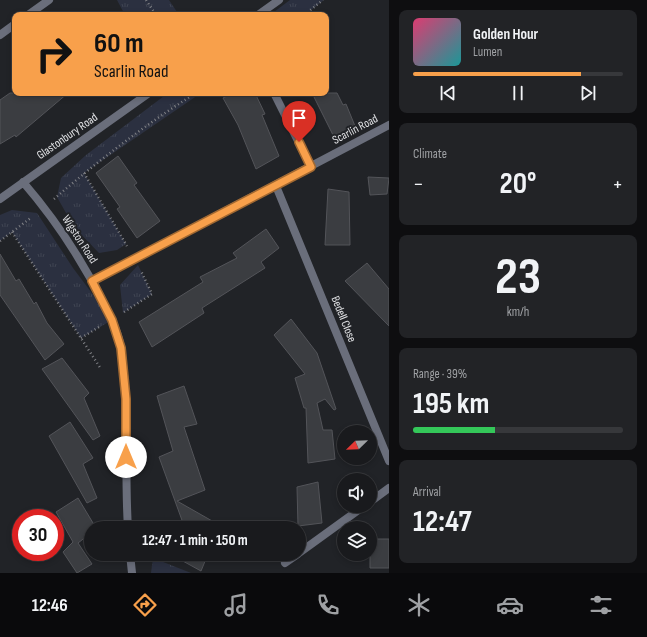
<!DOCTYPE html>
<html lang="en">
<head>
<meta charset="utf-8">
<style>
	:root { --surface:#191a1d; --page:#222326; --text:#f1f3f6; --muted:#9fa1a4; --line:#37383b; --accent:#f8a04b }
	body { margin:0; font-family:"Sofia Sans Condensed",sans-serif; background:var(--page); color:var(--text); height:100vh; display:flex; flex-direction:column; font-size:15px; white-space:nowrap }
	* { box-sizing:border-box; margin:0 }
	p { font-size:13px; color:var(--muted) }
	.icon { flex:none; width:22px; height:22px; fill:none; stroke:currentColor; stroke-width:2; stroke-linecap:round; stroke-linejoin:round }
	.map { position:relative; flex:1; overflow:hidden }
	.panel { display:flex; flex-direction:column; gap:10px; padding:10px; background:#0e0e10; width:258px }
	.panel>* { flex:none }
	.banner { position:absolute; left:12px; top:12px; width:317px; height:84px; border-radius:8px; box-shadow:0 2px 6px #0003,0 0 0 1px var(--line); background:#f8a04b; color:#111; overflow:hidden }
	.needle { width:26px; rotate:247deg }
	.buttons { position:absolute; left:337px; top:425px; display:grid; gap:8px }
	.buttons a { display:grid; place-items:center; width:40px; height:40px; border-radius:50%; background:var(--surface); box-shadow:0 2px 6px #0003,0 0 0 1px var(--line); font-size:20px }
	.speed { position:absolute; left:12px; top:509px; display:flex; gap:8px; font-size:20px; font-weight:700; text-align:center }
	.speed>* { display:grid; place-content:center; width:52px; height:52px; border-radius:50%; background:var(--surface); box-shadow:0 2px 6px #0003,0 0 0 1px var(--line); line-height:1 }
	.speed .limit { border:6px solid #d22; background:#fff; color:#111 }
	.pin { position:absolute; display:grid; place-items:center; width:34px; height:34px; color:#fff; margin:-41px -17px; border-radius:50% 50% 50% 0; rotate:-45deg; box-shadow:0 0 4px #0007 }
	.pin .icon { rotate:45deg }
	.me { position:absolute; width:44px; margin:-22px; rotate:0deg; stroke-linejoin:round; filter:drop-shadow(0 0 3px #0008) }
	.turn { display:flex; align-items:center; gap:14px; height:84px; padding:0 16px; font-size:18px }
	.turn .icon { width:52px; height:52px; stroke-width:2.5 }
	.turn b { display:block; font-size:28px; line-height:34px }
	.big { font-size:30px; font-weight:700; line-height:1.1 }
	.panel .tile { flex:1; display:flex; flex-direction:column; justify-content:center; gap:6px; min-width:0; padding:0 14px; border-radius:8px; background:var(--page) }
	.panel .dial { align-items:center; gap:0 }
	.dial b { font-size:52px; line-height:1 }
	.song { display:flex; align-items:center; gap:12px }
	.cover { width:48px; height:48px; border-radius:6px; background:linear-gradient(135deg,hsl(340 70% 55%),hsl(180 70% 35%)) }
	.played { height:4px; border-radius:2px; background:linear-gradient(90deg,var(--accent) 80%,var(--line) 80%) }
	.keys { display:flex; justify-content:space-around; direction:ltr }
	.heat { display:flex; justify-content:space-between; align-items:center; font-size:22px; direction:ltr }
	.charge { height:6px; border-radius:3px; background:linear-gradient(90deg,#34c759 39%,var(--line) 0) }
	.trip { position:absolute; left:84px; top:521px; width:222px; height:40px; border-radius:20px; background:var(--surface); box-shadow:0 2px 6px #0003,0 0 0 1px var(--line); font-weight:700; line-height:40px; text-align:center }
	.dock { display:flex; height:64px; justify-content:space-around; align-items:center; background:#0a0a0c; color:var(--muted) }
	.dock .icon { width:28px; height:28px }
	.dock .selected { color:var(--accent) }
	.dock b { font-size:18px; color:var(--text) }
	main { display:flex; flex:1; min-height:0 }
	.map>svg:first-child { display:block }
	.grass { fill:url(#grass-tufts) }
	.building { fill:#3b3d41; stroke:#535459 }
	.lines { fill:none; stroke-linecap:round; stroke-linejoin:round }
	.path { stroke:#828387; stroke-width:2.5; stroke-dasharray:1 3; stroke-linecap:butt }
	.minor { stroke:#6a6e7b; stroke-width:8 }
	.route-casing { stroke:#a16831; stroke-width:10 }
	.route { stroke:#f8a04b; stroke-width:7 }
	.labels { text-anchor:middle; stroke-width:4; stroke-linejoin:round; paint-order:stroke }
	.street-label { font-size:12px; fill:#dfe0e3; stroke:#212327 }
</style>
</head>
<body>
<main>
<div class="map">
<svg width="389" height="573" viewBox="0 0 389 573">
	<defs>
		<pattern id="grass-tufts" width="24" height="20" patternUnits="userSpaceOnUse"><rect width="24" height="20" fill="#2b3040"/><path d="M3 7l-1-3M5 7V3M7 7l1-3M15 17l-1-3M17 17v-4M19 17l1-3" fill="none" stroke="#3f4452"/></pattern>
	</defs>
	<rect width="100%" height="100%" fill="#212327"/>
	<path class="grass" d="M117 0H169L179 15H125Z
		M290 0H324L305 15H270Z
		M168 93H201L84 173 126 244 117 250 99 253 74 227 57 197 61 178 86 155Z
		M12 210 37 213 73 268 112 320 81 338 12 232 0 241V215Z
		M138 265 152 294 123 313 120 285Z
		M153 558 191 573H151Z"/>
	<path class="building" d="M10 93H68L16 137 15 135 0 144V100Z
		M233 93H255L265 114 262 115 279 156 256 169 238 125 223 98Z
		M312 93H337L343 105 346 104 355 126 335 139Z
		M118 156 137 183 134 185 160 221 137 238 117 209 120 207 96 173Z
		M368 177 389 178 387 194 370 195Z
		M328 189 349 192 350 245H325Z
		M266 229 279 248 261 262 265 268 202 308 204 313 152 347 139 322 203 282 200 277 237 258 233 253Z
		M0 254 16 281 19 279 34 304 36 302 47 323 64 344 45 360 0 295Z
		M367 263 389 289V326L345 281Z
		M291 319 317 353 336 409 334 410 325 399 317 403 323 430H332L335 459 308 463 306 408H304L295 378 305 374 274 335Z
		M62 358 89 393 84 398 100 436 93 440 42 369Z
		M184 386 197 424 184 427 205 490 177 501 221 526 220 528H180L183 523 159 457 173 451 157 396Z
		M70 422 93 458 83 464 97 498 87 503 49 436Z
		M318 482 322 523 298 526 297 487Z
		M78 498 96 528H91V533L78 543 92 564 77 573 63 552 73 542 56 512Z
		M370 539H389V568H370Z
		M170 554H208L201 571Z"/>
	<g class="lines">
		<path class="path" d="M146 0 156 15
			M304 15 323 0
			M84 173 127 246
			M54 199C99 160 146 124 196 93
			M12 232 101 369
			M0 241 32 217
			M124 312 152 294 141 271
			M81 338 99 327"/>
		<path class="minor" d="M28 15 49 0
			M258 15 279 0
			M0 35 15 24
			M274 93 311 167
			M23 182C55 219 82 260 104 304 111 318 119 333 121 349 130 408 124 469 128 528
			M276 186 389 461
			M0 199 149 93
			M92 281 389 125
			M370 502 389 488
			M299 553 364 506
			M130 554 132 573
			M285 563 298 554"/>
	</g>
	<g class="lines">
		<defs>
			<path id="route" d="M126 457V399L121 348 112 320 92 281 311 167 299 142"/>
		</defs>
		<use href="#route" class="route-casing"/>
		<use href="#route" class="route"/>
	</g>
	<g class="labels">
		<g class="street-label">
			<text transform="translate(355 129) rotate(-28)" y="4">Scarlin Road</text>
			<text transform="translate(67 136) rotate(-35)" y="4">Glastonbury Road</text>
			<text transform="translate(80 239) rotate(57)" y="4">Wigston Road</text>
			<text transform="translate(344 319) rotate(68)" y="4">Bedell Close</text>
		</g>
	</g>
</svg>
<div class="buttons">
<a><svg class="needle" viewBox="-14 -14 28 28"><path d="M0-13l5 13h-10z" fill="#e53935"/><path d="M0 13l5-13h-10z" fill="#9fa1a4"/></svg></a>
<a><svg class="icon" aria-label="sound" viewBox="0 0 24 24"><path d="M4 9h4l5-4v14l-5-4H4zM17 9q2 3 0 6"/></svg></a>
<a><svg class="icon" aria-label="layers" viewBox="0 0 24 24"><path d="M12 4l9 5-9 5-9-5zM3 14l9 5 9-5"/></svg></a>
</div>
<div class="speed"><div class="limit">30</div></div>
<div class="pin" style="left:299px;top:142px;background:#d93025"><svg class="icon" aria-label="arrive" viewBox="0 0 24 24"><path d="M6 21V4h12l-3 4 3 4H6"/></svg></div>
<svg class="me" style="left:126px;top:457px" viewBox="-20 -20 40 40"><circle r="19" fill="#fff"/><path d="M0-13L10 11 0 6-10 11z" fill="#f8a04b"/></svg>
<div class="trip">12:47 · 1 min · 150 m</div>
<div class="banner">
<div class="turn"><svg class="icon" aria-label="right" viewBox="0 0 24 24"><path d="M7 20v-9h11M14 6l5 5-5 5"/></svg><div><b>60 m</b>Scarlin Road</div></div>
</div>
</div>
<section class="panel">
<div class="tile">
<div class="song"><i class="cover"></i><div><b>Golden Hour</b><p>Lumen</p></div></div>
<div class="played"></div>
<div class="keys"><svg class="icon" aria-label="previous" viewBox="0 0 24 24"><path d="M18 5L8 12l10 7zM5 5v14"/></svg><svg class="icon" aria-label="pause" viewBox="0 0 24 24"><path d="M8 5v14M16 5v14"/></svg><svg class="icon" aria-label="next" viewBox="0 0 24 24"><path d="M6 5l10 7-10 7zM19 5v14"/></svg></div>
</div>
<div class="tile"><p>Climate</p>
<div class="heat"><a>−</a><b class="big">20°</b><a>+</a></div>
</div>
<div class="tile dial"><b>23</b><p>km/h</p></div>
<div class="tile"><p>Range · 39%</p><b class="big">195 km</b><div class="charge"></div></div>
<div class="tile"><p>Arrival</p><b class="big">12:47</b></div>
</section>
</main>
<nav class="dock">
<b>12:46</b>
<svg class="icon selected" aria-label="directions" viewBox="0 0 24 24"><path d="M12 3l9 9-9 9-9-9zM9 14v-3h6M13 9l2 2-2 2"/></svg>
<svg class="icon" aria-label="music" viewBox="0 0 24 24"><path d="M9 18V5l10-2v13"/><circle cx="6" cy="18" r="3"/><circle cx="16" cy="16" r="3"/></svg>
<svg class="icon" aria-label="phone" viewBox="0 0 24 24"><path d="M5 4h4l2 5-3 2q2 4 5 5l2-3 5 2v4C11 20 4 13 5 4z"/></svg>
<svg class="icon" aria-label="climate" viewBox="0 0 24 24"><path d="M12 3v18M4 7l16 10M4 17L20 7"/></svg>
<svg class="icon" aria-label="car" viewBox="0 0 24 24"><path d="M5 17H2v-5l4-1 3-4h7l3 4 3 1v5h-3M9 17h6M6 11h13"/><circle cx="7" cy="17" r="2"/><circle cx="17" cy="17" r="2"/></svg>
<svg class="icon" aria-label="filters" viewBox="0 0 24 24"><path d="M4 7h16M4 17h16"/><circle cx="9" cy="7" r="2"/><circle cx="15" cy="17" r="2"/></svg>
</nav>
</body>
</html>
